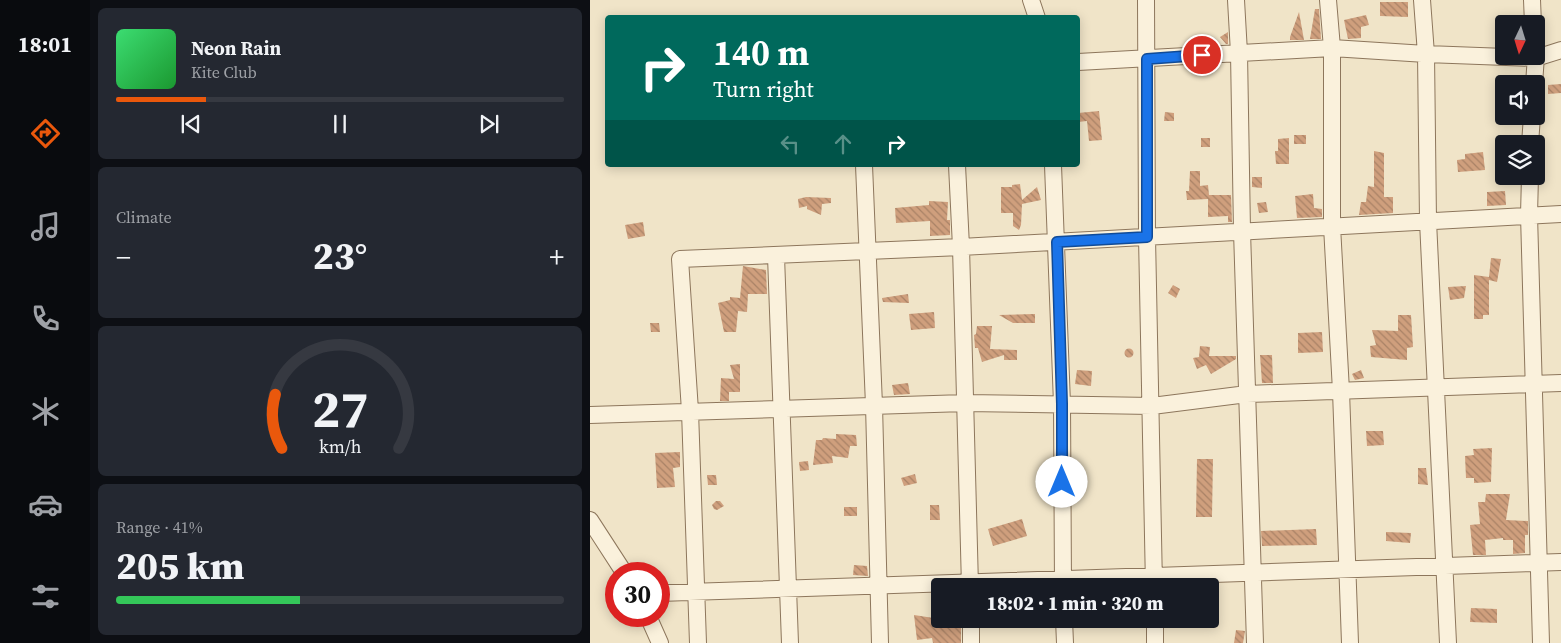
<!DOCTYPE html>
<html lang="en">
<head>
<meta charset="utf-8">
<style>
	:root { --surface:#171b24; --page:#242831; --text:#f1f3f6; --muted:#9ea1a6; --line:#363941; --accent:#ea580c }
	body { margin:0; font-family:"Source Serif 4",serif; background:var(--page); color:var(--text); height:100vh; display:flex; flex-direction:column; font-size:19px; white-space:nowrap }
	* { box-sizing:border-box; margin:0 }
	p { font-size:16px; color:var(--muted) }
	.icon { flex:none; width:28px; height:28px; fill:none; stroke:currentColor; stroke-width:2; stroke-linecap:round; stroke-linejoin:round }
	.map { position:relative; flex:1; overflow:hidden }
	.panel { display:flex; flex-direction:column; gap:8px; padding:8px; background:#0d0f14; width:500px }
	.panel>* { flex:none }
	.top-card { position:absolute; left:15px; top:15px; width:475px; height:152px; border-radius:5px; box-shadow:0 2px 12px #0003; background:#00695c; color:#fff; overflow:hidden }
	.needle { width:32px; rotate:184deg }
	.controls { position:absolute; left:905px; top:15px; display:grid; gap:10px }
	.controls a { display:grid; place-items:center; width:50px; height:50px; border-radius:5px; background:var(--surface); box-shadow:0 2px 12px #0003; font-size:25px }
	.speed { position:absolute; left:15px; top:562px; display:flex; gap:10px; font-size:25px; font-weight:700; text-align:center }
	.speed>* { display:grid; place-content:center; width:65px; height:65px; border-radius:50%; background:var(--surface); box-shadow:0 2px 12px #0003; line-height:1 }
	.speed .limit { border:8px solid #d22; background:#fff; color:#111 }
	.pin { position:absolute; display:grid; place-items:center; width:42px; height:42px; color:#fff; margin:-21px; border:2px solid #fff; border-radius:50%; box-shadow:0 1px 5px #0007 }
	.me { position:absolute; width:55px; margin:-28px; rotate:0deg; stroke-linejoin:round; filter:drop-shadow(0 0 4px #0008) }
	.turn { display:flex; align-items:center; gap:18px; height:105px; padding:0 25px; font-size:22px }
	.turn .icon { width:65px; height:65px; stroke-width:2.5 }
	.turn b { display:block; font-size:35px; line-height:42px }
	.lanes { display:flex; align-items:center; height:48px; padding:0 25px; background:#0003; justify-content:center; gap:25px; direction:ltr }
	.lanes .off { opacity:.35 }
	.big { font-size:38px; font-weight:800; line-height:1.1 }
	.panel .tile { flex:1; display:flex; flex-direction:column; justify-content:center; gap:8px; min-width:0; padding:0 18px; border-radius:8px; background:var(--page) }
	.panel .dial { align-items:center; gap:0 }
	.dial svg { height:130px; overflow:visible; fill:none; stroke:var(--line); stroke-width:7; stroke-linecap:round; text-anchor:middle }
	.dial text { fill:var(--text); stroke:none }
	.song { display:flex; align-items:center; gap:15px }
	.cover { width:60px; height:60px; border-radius:8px; background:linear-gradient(135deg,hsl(140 70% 55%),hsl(130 70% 35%)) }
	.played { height:5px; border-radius:2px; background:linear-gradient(90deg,var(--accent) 20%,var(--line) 20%) }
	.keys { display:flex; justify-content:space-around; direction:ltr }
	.heat { display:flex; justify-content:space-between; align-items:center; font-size:28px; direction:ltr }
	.charge { height:8px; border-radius:4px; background:linear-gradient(90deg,#34c759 41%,var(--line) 0) }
	.trip { position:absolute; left:341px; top:578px; width:288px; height:50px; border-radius:5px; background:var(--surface); box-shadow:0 2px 12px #0003; font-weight:800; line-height:50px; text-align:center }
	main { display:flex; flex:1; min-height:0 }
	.menu { display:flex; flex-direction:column; width:90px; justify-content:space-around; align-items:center; background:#090b0e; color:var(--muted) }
	.menu .icon { width:35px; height:35px }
	.menu .on { color:var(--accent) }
	.menu b { font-size:22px; color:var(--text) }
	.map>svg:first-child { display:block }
	.building { fill:url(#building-back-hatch) }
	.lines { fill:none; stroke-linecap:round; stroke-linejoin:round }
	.minor-casing { stroke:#8d765c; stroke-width:18 }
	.minor { stroke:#faf1dc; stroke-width:16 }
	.route-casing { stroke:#114b97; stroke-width:12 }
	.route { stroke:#1a73e8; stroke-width:9 }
</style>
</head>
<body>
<main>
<nav class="menu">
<b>18:01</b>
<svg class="icon on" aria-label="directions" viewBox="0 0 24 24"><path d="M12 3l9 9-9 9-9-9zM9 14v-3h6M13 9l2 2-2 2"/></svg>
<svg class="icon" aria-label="music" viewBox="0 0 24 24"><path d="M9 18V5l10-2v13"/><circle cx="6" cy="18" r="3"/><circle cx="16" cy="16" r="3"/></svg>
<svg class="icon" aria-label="phone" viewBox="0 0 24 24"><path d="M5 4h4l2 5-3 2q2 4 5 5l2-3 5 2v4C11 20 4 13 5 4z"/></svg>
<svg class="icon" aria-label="climate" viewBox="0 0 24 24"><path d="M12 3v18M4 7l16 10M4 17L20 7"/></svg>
<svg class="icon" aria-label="car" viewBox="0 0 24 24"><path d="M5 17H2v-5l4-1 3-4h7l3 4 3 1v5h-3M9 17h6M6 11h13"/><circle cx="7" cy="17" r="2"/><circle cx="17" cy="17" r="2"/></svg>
<svg class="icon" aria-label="filters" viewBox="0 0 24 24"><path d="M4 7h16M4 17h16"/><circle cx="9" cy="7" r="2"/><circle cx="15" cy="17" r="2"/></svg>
</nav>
<section class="panel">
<div class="tile">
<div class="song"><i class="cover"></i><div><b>Neon Rain</b><p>Kite Club</p></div></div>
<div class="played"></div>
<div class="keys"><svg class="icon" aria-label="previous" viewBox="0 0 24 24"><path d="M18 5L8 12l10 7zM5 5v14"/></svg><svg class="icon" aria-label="pause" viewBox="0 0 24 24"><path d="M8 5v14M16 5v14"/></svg><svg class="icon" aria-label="next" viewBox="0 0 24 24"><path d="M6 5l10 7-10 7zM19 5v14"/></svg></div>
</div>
<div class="tile"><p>Climate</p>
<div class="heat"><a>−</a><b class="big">23°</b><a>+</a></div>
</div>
<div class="tile dial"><svg viewBox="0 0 100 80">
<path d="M14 69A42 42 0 1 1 86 69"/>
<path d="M14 69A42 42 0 0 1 10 36" stroke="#ea580c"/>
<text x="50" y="56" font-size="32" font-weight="700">27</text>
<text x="50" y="72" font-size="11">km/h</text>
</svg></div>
<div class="tile"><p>Range · 41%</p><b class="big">205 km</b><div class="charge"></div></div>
</section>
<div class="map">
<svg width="971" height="643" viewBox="0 0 971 643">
	<defs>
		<pattern id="building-back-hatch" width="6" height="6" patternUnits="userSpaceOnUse" patternTransform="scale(1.25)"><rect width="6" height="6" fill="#cf9f7d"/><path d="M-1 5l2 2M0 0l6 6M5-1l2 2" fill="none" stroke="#a98266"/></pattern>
	</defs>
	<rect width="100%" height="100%" fill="#f0e4c8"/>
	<path class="building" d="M790 2H818V17L790 16Z
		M725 9H729L731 39H720Z
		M709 12 714 40H700V37Z
		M776 15 779 25 771 27V38L758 39 754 20Z
		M638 32V44H636L630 37Z
		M971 84V93L958 94V85Z
		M509 111 512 140 499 141 497 121 488 122V113Z
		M575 112 584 113V121H574Z
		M704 135H716V144H704Z
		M611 138H620V147H611Z
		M699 138V164H686L685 151H688V139Z
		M784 151 794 153V197H803V213L769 215 771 202H776L778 186 784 187Z
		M893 152 895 170 868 172 867 160 875 159V154Z
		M600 171H610V186L618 185 619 195H641L642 222H638V216L618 217V199L597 200 596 191H599Z
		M662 177H672V188L662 187Z
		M430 184 432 200 447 187 451 200 432 204 431 225 429 230 423 226V213H411V187H422V185Z
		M915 191 916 205 897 206V192Z
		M723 194 724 208 732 209V217L707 218 705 196Z
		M216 197 241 198V203L232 204 231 215 217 209V206L209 208 208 199Z
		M339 201 358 202 357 220H360V235L340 236V221L306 223 305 208 339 205Z
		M676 202 678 212 669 213 667 203Z
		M53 222 55 236 38 239 35 225Z
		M901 258 911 259 907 282 899 280V315H893V319H884V275L899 277Z
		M153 266 176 270 177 294H158L157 312 148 311 146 332H134L128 303 140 300V297L150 298Z
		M583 285 590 289 586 298 578 293Z
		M876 286 874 298 860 300 858 287Z
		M318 294 319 303 293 302 292 298Z
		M344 312 345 328 321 330 319 314Z
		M445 314V323H423L409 315Z
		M808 315H821L823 347 817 348V360L781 357 780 346 786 345 782 330 808 331Z
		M60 323H69L70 332H61Z
		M387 326H402L400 349 427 350V360H414V355L392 362 388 348H385L384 335 386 334Z
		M732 332 733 352 708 353V333Z
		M610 346 620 347 619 356H646V359L621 374 616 365 607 369 603 358 609 357Z
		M534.5 353a4.5 4.5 0 1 1 9 0a4.5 4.5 0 1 1-9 0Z
		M670 355H682L683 383H672Z
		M150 364V392H139V401H130L131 378 144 379 140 365Z
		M487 370 502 371 501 386 485 384Z
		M771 370 774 378 765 380 762 374Z
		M318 383 320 394 304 395 302 385Z
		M776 431H793L794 445 777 446Z
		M246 434 266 435 267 446H260L258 458 242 456 243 463 223 465 226 440H232L233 438 246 439Z
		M902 448 901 482 884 483V478H876L875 456 884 455 883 449Z
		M90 452V467L83 468 85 487 67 488 65 453Z
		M607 459H623L622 517H606Z
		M218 461 219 470 210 471 209 462Z
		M828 468H836L838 485 828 484Z
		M325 474 327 483 314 486 311 478Z
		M117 475H126L127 485H118Z
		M896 494H920L916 520 938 521V535H935V553L923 554V540H913V538L895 540 896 555H883L880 525 890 524 888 502H895Z
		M126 501H130L134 506 127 510 124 509 122 505Z
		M340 505H349L350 520H340Z
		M254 507H267V516H254Z
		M432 519 437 536 403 546 398 529Z
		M726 529 727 545 672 546 671 531Z
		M796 532 821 533 820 543 796 541Z
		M264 565 277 566 278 576 263 575Z
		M881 608 907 609V623L880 622Z
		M324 615 350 619H371V643H343L342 638 327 640Z
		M646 630 655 631 653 643H644Z"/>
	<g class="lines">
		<defs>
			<path id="minor" d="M441 0 447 18
				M556 0 557 237 564 586
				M646 0 649 53 652 231 665 643
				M738 0 742 48V226L751 391 760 643
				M832 0 836 54 838 221 858 643
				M942 0 943 24
				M488 62 742 48 836 54 946 58 971 50
				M944 84 946 56
				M940 144 942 116
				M274 165 284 405 290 643
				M367 165 371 247 380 586
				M463 165 472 404 473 586
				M940 176 939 215 951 643
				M186 256 200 643
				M0 415 375 403 562 406 657 394 971 383
				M0 520 35 574
				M69 593 971 562
				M58 616 70 643
				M381 619V643
				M474 619 475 643
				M565 619V643
				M108 643 100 411 90 259 371 247 971 214"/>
		</defs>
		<use href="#minor" class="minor-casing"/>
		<use href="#minor" class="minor"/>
	</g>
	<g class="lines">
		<defs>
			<path id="route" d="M472 482V404L467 242 557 237V59L612 55"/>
		</defs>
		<use href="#route" class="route-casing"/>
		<use href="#route" class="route"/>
	</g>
</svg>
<div class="controls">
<a><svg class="needle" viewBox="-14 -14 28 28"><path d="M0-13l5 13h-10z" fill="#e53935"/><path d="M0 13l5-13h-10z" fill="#9ea1a6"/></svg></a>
<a><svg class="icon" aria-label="sound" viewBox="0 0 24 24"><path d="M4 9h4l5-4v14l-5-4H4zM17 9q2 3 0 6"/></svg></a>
<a><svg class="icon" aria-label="layers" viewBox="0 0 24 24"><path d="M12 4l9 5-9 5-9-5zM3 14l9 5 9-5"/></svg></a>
</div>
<div class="speed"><div class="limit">30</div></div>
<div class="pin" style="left:612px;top:55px;background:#d93025"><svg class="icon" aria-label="arrive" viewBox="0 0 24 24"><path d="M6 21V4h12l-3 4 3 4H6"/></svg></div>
<svg class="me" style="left:472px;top:482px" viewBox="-20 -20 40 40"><circle r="19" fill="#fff"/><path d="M0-13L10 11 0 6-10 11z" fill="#1a73e8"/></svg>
<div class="trip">18:02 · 1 min · 320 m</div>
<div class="top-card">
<div class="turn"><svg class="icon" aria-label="right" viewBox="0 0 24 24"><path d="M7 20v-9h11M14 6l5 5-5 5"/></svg><div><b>140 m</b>Turn right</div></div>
<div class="lanes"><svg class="icon off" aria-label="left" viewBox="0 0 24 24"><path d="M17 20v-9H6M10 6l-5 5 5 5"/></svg><svg class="icon off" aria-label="ahead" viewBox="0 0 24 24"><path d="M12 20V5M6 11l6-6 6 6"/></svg><svg class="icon" aria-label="right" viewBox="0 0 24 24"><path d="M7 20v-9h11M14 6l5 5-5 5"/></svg></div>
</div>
</div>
</main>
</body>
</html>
